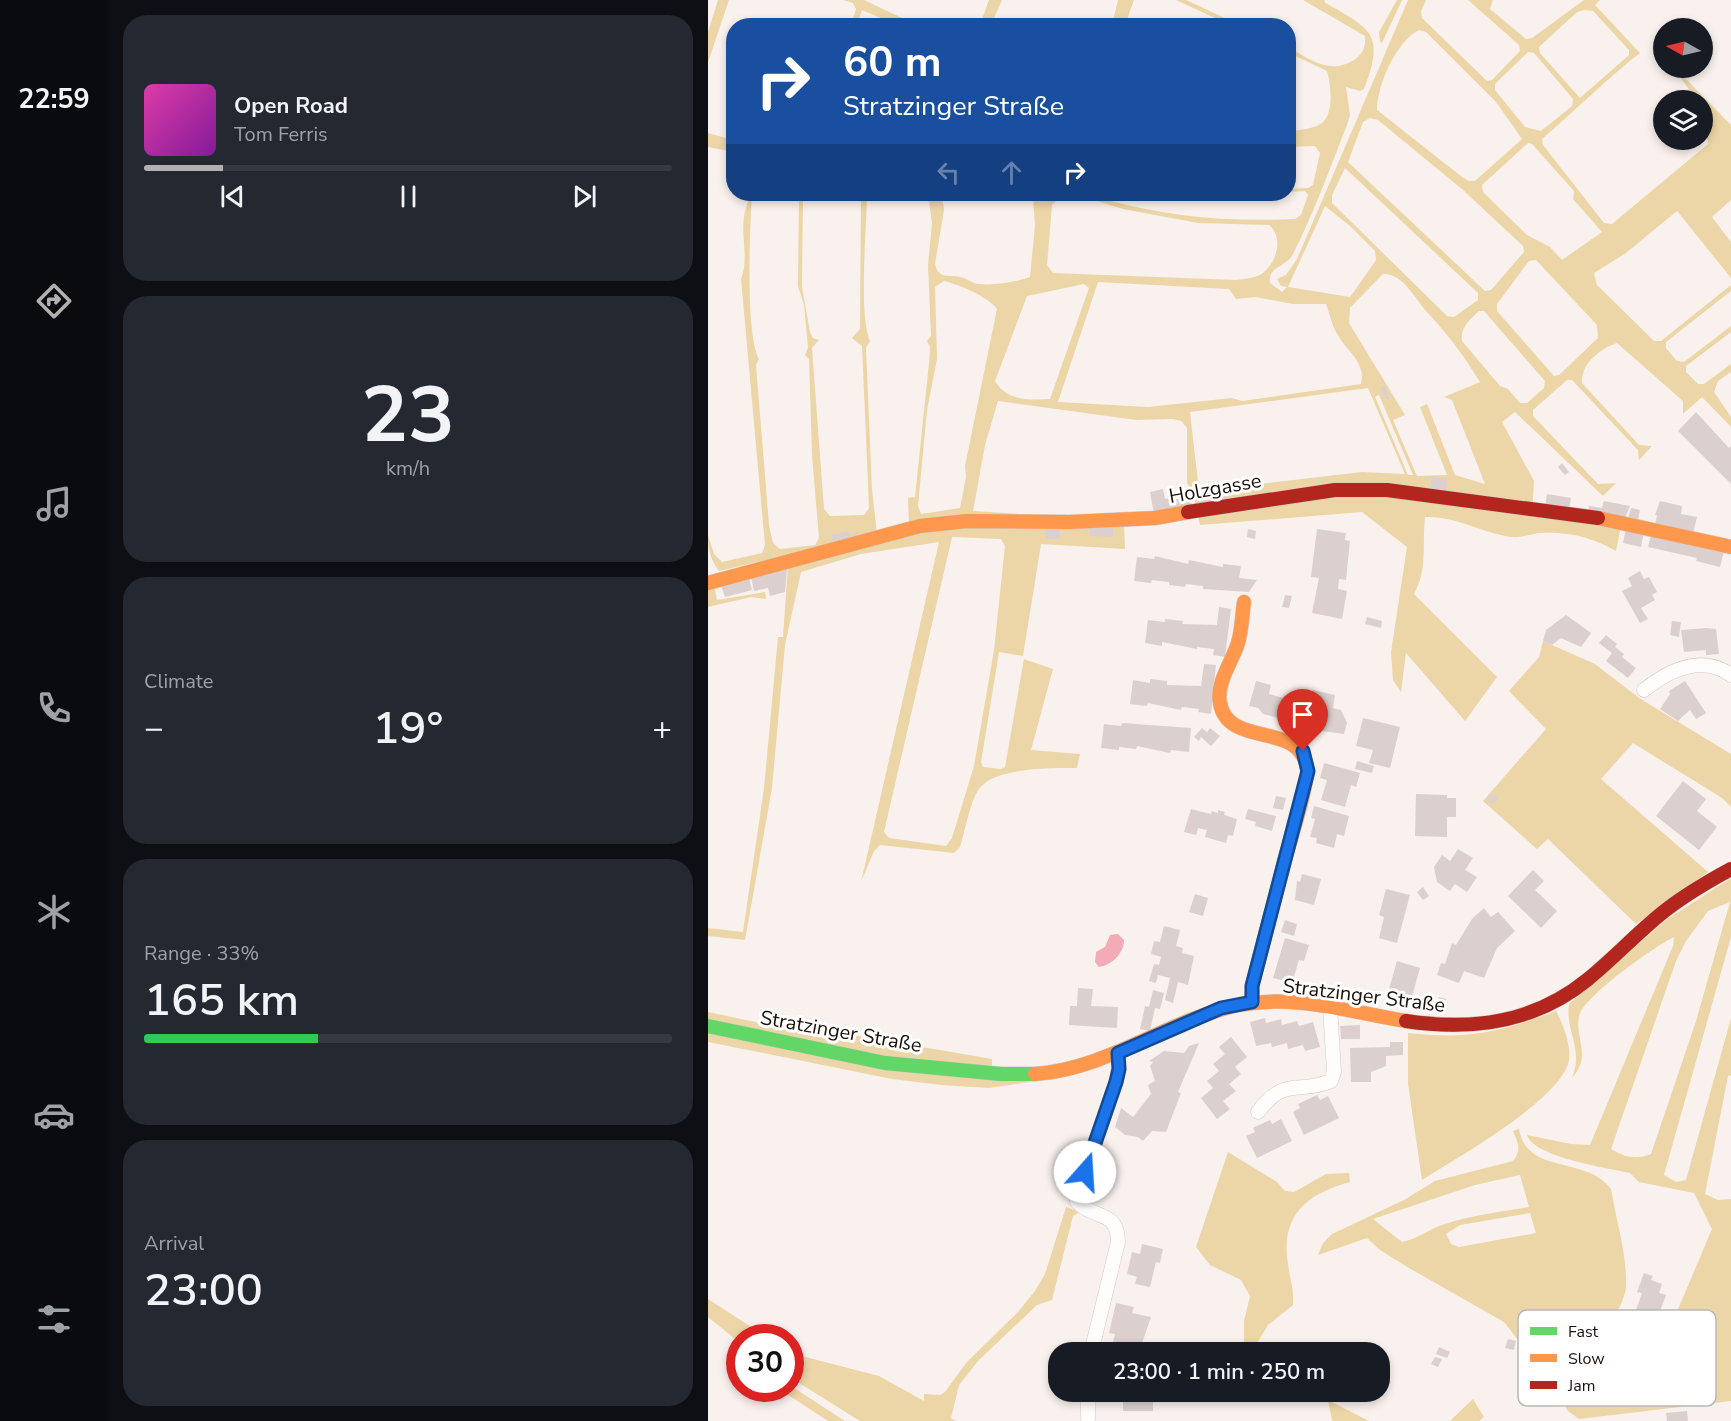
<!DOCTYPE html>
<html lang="en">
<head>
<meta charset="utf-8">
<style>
	:root { --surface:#171b24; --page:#242831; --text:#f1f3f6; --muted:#9ea1a6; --line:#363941; --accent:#b4b0af }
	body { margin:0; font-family:"Nunito Sans",sans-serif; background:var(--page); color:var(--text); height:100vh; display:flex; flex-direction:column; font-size:22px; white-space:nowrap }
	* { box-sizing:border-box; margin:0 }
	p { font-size:20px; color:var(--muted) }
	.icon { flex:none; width:33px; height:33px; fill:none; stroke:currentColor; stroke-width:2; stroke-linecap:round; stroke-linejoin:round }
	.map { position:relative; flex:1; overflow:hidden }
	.drawer { display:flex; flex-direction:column; gap:15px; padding:15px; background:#0d0f14; width:600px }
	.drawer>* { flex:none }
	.guide { position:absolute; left:18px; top:18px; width:570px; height:183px; border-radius:24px; box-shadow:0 3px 9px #0003; background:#1a4fa0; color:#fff; overflow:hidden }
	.needle { width:39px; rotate:278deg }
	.fabs { position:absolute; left:945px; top:18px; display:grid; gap:12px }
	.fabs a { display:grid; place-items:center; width:60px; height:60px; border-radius:50%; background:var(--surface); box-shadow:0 3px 9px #0003; font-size:30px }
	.speed { position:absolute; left:18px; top:1324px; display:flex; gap:12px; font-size:30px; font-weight:700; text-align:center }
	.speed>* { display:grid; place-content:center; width:78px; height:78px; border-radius:50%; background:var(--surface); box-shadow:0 3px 9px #0003; line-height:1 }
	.speed .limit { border:9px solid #d22; background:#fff; color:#111 }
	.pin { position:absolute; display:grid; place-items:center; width:51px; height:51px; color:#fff; margin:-62px -26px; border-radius:50% 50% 50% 0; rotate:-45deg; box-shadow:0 0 6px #0007 }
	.pin .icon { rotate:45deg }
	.me { position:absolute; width:66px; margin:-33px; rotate:19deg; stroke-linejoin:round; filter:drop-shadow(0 0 4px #0008) }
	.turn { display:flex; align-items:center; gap:21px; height:126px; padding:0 18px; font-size:27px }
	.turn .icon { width:78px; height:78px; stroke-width:2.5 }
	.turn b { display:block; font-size:42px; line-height:51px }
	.lanes { display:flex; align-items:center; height:57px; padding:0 18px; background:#0003; justify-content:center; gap:30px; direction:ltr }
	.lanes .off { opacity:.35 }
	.big { font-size:45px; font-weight:600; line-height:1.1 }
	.drawer .card { flex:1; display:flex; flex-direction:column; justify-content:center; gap:9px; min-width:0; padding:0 21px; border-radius:24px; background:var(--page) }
	.drawer .dial { align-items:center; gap:0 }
	.dial b { font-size:78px; line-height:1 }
	.song { display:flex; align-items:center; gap:18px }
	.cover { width:72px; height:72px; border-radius:9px; background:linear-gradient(135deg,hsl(320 70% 55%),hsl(290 70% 35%)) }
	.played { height:6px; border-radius:3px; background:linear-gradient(90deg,var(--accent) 15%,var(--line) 15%) }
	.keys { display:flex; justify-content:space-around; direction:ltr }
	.heat { display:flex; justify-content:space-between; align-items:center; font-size:33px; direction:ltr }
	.charge { height:9px; border-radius:4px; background:linear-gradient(90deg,#34c759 33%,var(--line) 0) }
	.trip { position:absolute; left:340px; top:1342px; width:342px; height:60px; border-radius:24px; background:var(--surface); box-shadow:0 3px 9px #0003; font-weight:600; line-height:60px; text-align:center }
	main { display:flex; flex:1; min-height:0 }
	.menu { display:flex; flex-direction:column; width:108px; justify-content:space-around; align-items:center; background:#090b0e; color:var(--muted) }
	.menu .icon { width:42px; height:42px }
	.menu .current { color:var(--accent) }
	.menu b { font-size:27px; color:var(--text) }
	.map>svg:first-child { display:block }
	.green { fill:#ecd6a7; fill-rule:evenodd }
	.water { fill:#f3abb6 }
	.building { fill:#dbd0cd }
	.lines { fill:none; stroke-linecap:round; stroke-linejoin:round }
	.street-casing { stroke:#d4cac5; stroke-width:15 }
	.fast-casing { stroke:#d4cac5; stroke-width:15 }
	.slow-casing { stroke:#d4cac5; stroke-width:15 }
	.jam-casing { stroke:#d4cac5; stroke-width:15 }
	.street { stroke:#fefdfc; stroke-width:14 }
	.fast { stroke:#63d668; stroke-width:14 }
	.slow { stroke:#ff974d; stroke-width:14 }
	.jam { stroke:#b3261e; stroke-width:14 }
	.route-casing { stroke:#114b97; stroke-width:15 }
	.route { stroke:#1a73e8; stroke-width:10 }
	.labels { text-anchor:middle; stroke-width:6; stroke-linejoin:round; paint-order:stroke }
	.street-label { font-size:20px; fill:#1b0f08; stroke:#fff }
	.key { fill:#fff; stroke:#bbb7b5; stroke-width:1.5 }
	.key-label { font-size:16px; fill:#1b0f08 }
</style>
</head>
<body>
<main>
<nav class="menu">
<b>22:59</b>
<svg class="icon current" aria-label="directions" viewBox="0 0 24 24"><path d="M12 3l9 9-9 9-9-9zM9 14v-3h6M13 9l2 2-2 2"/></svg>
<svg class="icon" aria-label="music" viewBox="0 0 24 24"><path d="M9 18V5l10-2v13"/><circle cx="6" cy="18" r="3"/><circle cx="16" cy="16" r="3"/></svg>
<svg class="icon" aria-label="phone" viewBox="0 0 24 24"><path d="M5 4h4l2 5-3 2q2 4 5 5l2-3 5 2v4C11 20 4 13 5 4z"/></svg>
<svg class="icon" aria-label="climate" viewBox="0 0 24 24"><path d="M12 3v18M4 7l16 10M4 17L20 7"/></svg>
<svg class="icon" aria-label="car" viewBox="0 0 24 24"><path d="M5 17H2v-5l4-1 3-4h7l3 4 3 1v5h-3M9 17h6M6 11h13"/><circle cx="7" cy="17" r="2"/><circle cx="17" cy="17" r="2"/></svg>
<svg class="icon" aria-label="filters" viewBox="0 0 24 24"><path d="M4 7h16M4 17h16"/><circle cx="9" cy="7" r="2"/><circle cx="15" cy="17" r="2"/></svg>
</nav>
<section class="drawer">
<div class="card">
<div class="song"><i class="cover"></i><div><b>Open Road</b><p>Tom Ferris</p></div></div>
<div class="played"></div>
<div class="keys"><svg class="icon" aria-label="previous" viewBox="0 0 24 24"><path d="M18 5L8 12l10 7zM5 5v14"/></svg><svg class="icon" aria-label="pause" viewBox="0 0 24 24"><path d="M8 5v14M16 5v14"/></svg><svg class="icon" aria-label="next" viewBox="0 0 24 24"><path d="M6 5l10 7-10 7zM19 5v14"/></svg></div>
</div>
<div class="card dial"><b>23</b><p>km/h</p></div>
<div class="card"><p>Climate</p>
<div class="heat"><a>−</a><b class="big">19°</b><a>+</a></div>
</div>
<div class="card"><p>Range · 33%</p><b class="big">165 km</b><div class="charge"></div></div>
<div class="card"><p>Arrival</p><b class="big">23:00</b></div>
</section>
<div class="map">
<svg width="1023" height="1421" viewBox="0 0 1023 1421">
	<rect width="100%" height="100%" fill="#f9f1ed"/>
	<path class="green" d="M10 0H21L0 62V32Z
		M135 0H156L209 25H188L154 10 149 25H143L148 9 145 3Z
		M281 0H294L283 25H272Z
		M410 0H426L417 25H404Z
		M468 0H478L532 25H522Z
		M595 0H617L616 2C662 29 678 32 656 89L652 91 638 87 642 115 639 125C622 168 606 213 585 254 578 268 560 265 562 283L574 292 579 287 573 286 569 279 578 275 589 259 700 0H718L713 11 714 18 779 81 784 80 812 51 811 45 760 0H785L782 9 818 39 824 38 876 0H892L887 5 932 53C897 80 867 111 834 139L835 145 896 223 904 224 1000 144 994 100H989L966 69 967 68 1023 125V200L1004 217 1023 242V278L969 211 918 253 886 273 889 285 946 341H953L1023 285V291L958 342V348L969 361 976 362 1023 326V332L978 366V372L990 384H996L1023 364V372L1010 381 1006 392 1023 417V427L994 397 975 414V401L909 343C892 349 873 363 874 383L931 445 944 446 931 460 930 450 864 380H859L825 410V416L890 484 908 483 895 496 807 412 794 422 826 481 824 516 913 526 908 551C884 537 859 531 832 533 823 534 813 538 804 537 774 533 748 516 717 517 714 544 720 569 706 594L789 677 757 721 698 653 693 692 685 680 683 652 699 547 654 512 492 525 485 492 479 483V428L473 421 465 419 428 420 290 401 277 445 265 511 360 517 201 526 200 498 207 497 221 363 222 347 219 341 223 336 220 265 224 223 220 194H234L236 210 227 264C231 280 240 274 253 277 257 278 262 281 266 283 279 287 310 282 322 277L327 225 325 199 267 194 358 196 396 194V199C460 217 521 222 587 219L593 215 600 195 597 191 581 192V189L600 188 605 185 612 153 607 146 581 147V132C590 130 606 129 614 123 626 114 623 84 619 71L581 53V48C605 60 620 75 646 60 655 54 658 47 657 36ZM877 10 885 11 921 50V55L872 98 832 53 831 47 869 12ZM711 30 718 32 788 102 814 139 767 181H761L754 177 669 110C669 86 688 41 711 30ZM820 52 826 53 865 99 864 106 833 131 817 127 787 90V84ZM662 118 670 120 755 190 815 246 816 252 783 290 777 291 640 162 655 122ZM820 143 824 144 866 191 865 199 894 232 854 260 842 247 819 235 775 192 774 185ZM637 168 770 293V300L746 317 739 316 624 203V195ZM349 200 389 201 415 209 490 223 561 225C577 238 568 265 552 275 545 278 536 279 528 280L345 273 339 265 344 205ZM617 206 642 226 667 251 668 260 642 297 580 287ZM828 260 889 325 890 338 851 375 846 376 789 311V304L821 261ZM675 274C695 273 707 299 719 312 742 337 754 353 772 382L736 397 744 400 777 484 747 475 719 404 712 407 739 475 709 476 685 420 697 415 641 323 642 308ZM236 281C250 284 281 297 289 309L257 466 258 477 252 508 213 514 210 506 219 410 229 359 227 287ZM390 282 521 289 528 299 547 297 585 304H618C622 314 624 327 630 335 640 353 658 362 653 384L534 401 524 398 440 407 350 402ZM376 284 381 288 342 399C320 400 299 401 287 381L319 296ZM771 311H776L837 381 836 388 819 403H812L800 389 792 386 754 341C752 328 762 319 771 311ZM660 388 697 474 654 472 491 491 482 412ZM671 395 705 475H700L667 397Z
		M689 0H694L674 43 672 42 671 32Z
		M0 133 25 140V152L0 147Z
		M40 194H44C42 225 37 335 51 359L48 365 61 525 65 543 72 549 107 545 111 538 104 455 101 359 97 355 100 348 96 305 90 286 91 194H95L94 287 102 332 105 338 111 340 104 348 116 509 122 516 156 515 161 508 154 346 144 338 152 329 153 194H159C159 226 150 314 162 341L158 348 164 489 169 534 11 571C2 559 0 549 0 535L6 554 14 562 54 553 57 545 33 279C41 258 33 239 36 217 37 208 41 203 40 194Z
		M416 523 417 549 333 544 315 656 291 652 273 762 275 767 293 769 297 767 316 659 345 669 323 750 372 754 369 768C344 768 287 767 271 789 262 801 257 832 252 847L246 853 172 845 166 851 153 882 231 542 153 554 93 572 77 645 64 788 37 940 0 936V928L35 932 56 788 70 637H75L80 565 213 529ZM244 537 293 539 297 546 286 650 266 766 244 838 238 846 181 838 176 832Z
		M6 585 9 600 57 592 58 599 43 597 0 607V587Z
		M835 641 887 664 931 698 1023 754V807L1014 798 925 743 893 779 1000 872 928 924 840 839 829 849 775 801 838 729 801 691 831 657Z
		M1023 878V937L956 1175 968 1182 978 1180 1023 1018V1075L1020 1076 997 1194 1010 1200 1023 1199V1401L871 1419 860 1411 849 1390 796 1322 701 1268 672 1250 659 1238 610 1255 615 1243 624 1234 696 1200 727 1181 805 1161C814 1150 810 1143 805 1131L811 1129C819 1176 879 1155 903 1189 908 1219 918 1251 918 1281 919 1302 906 1308 907 1330L962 1328 1004 1229 986 1193 931 1182 922 1173C900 1168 825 1157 819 1135L863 1144 882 1145 965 946 966 937C947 946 875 997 871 1016 867 1041 884 1055 864 1078 876 1048 857 1032 861 1004L958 920ZM1022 902 988 1021 943 1154C927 1160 916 1157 903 1149L968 961 978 941 1000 911ZM812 1175 821 1207C793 1212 764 1215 737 1224 721 1229 710 1239 694 1242L665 1219 767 1185ZM822 1213 828 1233 751 1247 743 1244 738 1234 752 1225Z
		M848 1011C855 1023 865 1050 860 1064 847 1103 750 1157 714 1180L700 1084V1033C760 1040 793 1032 848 1011Z
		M0 1012 118 1037 121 1031 284 1059V1066L178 1057 0 1019Z
		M0 1033 322 1082 281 1088 233 1085 184 1079 0 1042Z
		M520 1152 569 1182 577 1191 586 1192 618 1174 641 1173 642 1182C599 1194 572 1215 580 1264 582 1281 586 1286 585 1305L560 1325 544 1351 536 1347V1321L542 1296 533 1280 502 1265 488 1247Z
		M358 1207 372 1212 365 1216 344 1300 329 1305 270 1361 251 1385 243 1418 247 1421H152L83 1378 82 1353 171 1376 216 1401V1394L232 1395 237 1392 258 1363 310 1312 327 1291 337 1274Z
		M0 1299 57 1336V1338H32L31 1342 0 1317Z
		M83 1386 137 1421H120L71 1389H82Z
		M765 1399 776 1417 771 1421H742Z
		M620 1400 661 1421H624Z"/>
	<path class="water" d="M410 934 416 940C416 953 404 965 391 967L387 962 388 952 397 947 402 935Z"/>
	<path class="building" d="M677 385 682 398 679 400 672 388Z
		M988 412 1021 448 1023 446V484L970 431Z
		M854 463 861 472 857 475 850 467Z
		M724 476 739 479 738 491 722 489Z
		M518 488 520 500 496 504 494 493Z
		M455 489 457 499 481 494 484 506 446 514 442 492Z
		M839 494 863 498 861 510 837 507Z
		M896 501 922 506 917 518 880 511 881 506 894 508Z
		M952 501 974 506 973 514 989 517 985 533 947 525 949 515H947Z
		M923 508 932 510 930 520 920 518Z
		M382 526H405V537L382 536Z
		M338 527H352L351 539H337Z
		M918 528 936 531 933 547 915 543Z
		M540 529 548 531 547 539 539 537Z
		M609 529 638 533 637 540 642 541 638 580 631 579 630 589 639 591 634 619 604 613 611 578 603 577Z
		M141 531 142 535 150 532 152 538 126 545 123 535Z
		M943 535 1016 551 1012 567 988 561 989 558 940 547Z
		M447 556 480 564 481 560 515 567V564L533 566 531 578 549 580 541 592 495 589V586L478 584 477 587 461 585V582L444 580 443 583 426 581 429 557 446 559Z
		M79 568 77 592 62 596 60 588 46 591 43 577Z
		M932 571 936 579 941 577 949 592 944 595 947 600 933 608 940 619 932 623 914 591 924 586 920 578Z
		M41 578 44 590 17 597 13 585Z
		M577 595 584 596 581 608 574 607Z
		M511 607 523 609 517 657 505 655 506 649 489 647V649L454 642V646L437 643 440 620 457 622V619L475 621 474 624 509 625Z
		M858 615 883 633 873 647 853 638 844 645 835 641 838 630Z
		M659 617 674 621 673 628 657 624Z
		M964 621 973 622 971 637 962 635Z
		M998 628 1008 629 1011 654 998 655V650L976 652 973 630Z
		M898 635 909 644 907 647 916 654 914 657 928 668 920 678 898 661 904 653 891 643Z
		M496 664 508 665 503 714 490 712 491 709 474 707 473 710 440 703 439 706 422 704 425 680 442 683V679L459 681V685L493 686Z
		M548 681 563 685 561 694 579 699 580 694 593 697 590 706 601 708 605 690 627 695 625 708 633 710 639 723 636 734 600 729 601 726 555 714 550 708 541 706Z
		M977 681 998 713 988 719 982 710 970 721 952 709 962 694 961 691Z
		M655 718 692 727 682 768 661 763 665 750 648 746Z
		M414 723 483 728 481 752 463 750 462 753 429 746 428 749 411 747V750L393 748 396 724 413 726Z
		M494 728 499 732 502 728 512 736 503 746 493 737 491 741 486 737Z
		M649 761 666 766 664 773 647 769Z
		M616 763 652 773 648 787 643 785 637 807 613 800 619 780 612 778Z
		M975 781 998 799 989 811 1009 827 991 850 948 816Z
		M785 793 790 798 784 804 779 800Z
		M708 794 739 795V798H748V817H739V837L707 836Z
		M568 796 578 798 575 810 565 808Z
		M606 806 641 816 636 836 629 834 626 848 608 843 609 838 602 837 607 819 603 818Z
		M483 809 503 814 504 811 510 813V810L517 812 516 815 529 819 525 836 520 835 518 843 497 837 499 830 490 828 488 835 476 832Z
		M540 809 568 816 564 831 547 826 548 822 537 819Z
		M750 849 765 858 757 870 769 877 759 892 747 884 742 891 729 882 726 867 734 855 742 861Z
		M825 870 836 881 827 890 849 911 833 928 800 896Z
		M594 874 613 879 606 905 587 900 589 881 592 882Z
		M715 887 721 896 715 900 709 892Z
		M678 889 702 895 689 943 671 938 676 917 671 915Z
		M487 894 500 898 495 916 481 912Z
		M776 908 783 917 790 912 807 931 789 948 776 978 756 971 751 983 729 975 733 963 737 964 744 943 748 945 764 919Z
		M577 920 589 924 586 936 573 932Z
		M456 926 472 930 468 946 475 948 474 953 486 956 480 985 470 982 465 1003 457 1000 462 978 450 975 448 983 441 981 446 964 451 965 453 957 443 954 446 941 452 942Z
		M577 938 601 945 596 961 591 960 584 983 565 978Z
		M689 961 712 968 701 1007 678 1000Z
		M370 988 385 989 383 1006 410 1007 409 1028 361 1025 362 1006H369Z
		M445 990 456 993 452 1009 447 1008 442 1031 432 1029 437 1006 441 1007Z
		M731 997 738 999 734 1010 723 1007 725 999 729 1001Z
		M557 1018 558 1023 573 1019 574 1025 589 1021 591 1026 605 1022 612 1047 597 1051 595 1045 580 1049 579 1043 564 1047 563 1043 548 1046 542 1022Z
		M652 1025V1039H633L632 1026Z
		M523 1037 539 1057 527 1067 533 1074 521 1084 528 1091 515 1101 522 1109 509 1119 493 1098 505 1088 499 1081 511 1071 505 1064 517 1054 511 1047Z
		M682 1042H695V1055L678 1056V1066L663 1072V1082H643L642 1048 682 1047Z
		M491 1043 470 1092 473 1093 458 1132 444 1131 435 1141 430 1137 417 1135 407 1127 413 1108 425 1117 443 1094 440 1085 447 1081 442 1066 445 1062 441 1061 456 1051 476 1053 481 1046Z
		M609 1095 612 1100 620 1096 631 1118 596 1135 585 1112 592 1108 590 1104Z
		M573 1119 584 1141 549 1158 538 1136 547 1132 545 1128 553 1124 562 1120 564 1124Z
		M434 1244 455 1249 452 1263 448 1262 442 1287 427 1284 429 1277 419 1274 424 1252 432 1254Z
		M936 1273 945 1276 943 1280 954 1284 951 1293 958 1295 952 1311 955 1312 953 1319 928 1310 934 1293 929 1292Z
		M408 1303 426 1307 424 1313 443 1317 431 1352 404 1346 407 1334 401 1333Z
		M800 1339 808 1341 806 1350 797 1348Z
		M731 1347 742 1352 739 1358 728 1354Z
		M727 1357 734 1359 730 1367 723 1364Z
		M415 1392H445V1411H415Z
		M979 1411 980 1421H959L958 1413Z"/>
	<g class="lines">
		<defs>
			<path id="street" d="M936 690C960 671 993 654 1023 675
				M550 1112C578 1075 589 1095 623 1081L626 1072 622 1007
				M383 1353 410 1242C410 1210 387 1220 369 1202V1194L408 1082 411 1069 410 1053
				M380 1392V1418"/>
			<path id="fast" d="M544 1002V986L576 862
				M0 1026 177 1063 293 1074H327"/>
			<path id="slow" d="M890 518 1023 547
				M0 583 212 526 259 521 361 522 447 518 480 512
				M536 602C534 615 534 630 530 643 524 662 508 683 512 703 520 749 593 720 599 769 601 782 581 845 576 862
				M327 1074C399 1069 457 1022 526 1006 582 993 643 1012 698 1021"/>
			<path id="jam" d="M480 512 627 490H679L890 518
				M698 1021C764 1031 826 1023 879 980 905 959 928 934 954 913 975 896 999 882 1023 869"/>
		</defs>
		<use href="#street" class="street-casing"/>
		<use href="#fast" class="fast-casing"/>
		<use href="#slow" class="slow-casing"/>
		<use href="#jam" class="jam-casing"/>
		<use href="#street" class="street"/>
		<use href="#fast" class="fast"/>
		<use href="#slow" class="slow"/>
		<use href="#jam" class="jam"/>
	</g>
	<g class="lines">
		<defs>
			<path id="route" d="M377 1172 408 1082 411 1069 410 1053 513 1008 544 1002V986L600 771 595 751"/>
		</defs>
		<use href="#route" class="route-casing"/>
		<use href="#route" class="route"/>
	</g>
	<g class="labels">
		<g class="street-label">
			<text transform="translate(507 488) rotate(-10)" y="7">Holzgasse</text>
			<text transform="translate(656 995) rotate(7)" y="7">Stratzinger Straße</text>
			<text transform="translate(133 1031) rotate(10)" y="7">Stratzinger Straße</text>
		</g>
	</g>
	<rect x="810" y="1310" width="198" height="96" rx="9" class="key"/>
	<rect x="822" y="1327" width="27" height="8" fill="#63d668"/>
	<rect x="822" y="1354" width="27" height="8" fill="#ff974d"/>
	<rect x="822" y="1381" width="27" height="8" fill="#b3261e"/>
	<g class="key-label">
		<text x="860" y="1337">Fast</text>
		<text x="860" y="1364">Slow</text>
		<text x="860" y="1391">Jam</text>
	</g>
</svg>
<div class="fabs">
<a><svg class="needle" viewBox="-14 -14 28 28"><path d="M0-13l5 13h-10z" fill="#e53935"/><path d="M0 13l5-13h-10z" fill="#9ea1a6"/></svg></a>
<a><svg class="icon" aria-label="layers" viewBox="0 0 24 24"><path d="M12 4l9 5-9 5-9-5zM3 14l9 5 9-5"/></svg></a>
</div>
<div class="speed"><div class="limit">30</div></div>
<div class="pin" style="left:595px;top:751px;background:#d93025"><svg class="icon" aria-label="arrive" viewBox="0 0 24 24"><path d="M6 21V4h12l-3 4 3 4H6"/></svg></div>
<svg class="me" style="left:377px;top:1172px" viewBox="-20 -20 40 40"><circle r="19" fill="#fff"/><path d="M0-13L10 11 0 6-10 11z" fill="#1a73e8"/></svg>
<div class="trip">23:00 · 1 min · 250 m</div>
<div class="guide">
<div class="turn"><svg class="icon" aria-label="right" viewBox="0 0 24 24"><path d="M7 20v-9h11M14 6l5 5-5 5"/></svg><div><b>60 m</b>Stratzinger Straße</div></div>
<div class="lanes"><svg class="icon off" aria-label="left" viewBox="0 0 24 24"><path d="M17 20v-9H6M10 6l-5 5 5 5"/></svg><svg class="icon off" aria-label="ahead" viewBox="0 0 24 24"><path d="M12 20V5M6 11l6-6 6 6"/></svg><svg class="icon" aria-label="right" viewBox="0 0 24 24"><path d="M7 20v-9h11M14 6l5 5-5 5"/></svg></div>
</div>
</div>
</main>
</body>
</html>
